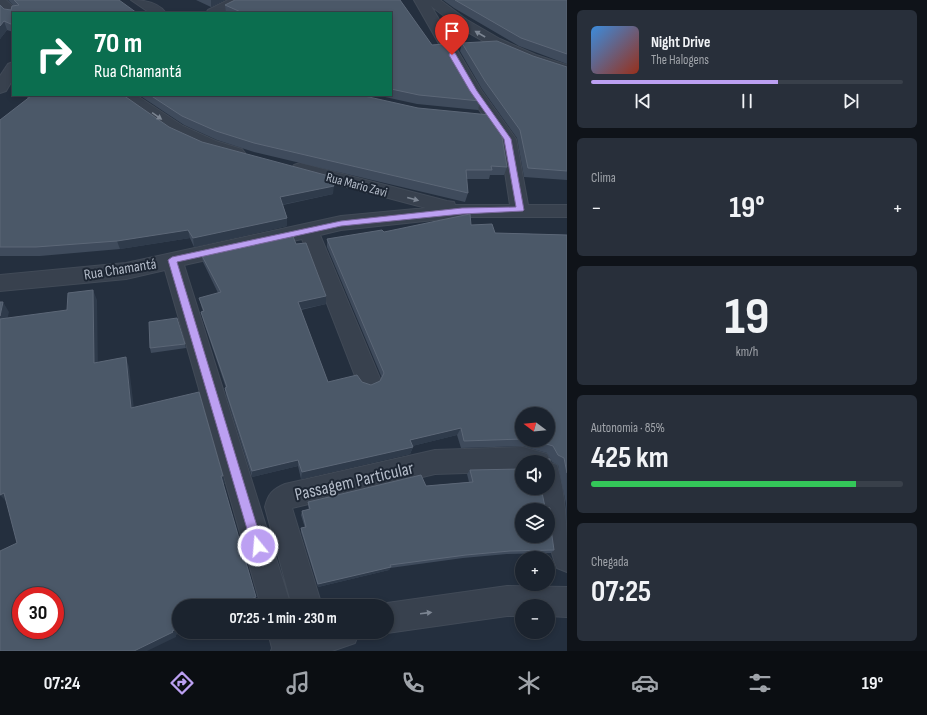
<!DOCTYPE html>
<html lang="pt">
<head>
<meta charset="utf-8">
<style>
	:root { --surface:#1b232e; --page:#282f3a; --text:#f1f3f6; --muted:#a0a4aa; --line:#39404a; --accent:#bca0f2 }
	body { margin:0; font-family:"Sofia Sans Condensed",sans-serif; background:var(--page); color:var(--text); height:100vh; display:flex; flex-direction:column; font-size:15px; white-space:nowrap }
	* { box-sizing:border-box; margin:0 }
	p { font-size:13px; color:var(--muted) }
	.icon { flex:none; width:22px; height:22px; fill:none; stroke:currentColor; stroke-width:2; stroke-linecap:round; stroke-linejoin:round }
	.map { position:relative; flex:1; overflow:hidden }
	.panel { display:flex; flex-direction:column; gap:10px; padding:10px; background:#0f1319; width:360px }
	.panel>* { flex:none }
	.hud { position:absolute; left:12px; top:12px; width:380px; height:84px; border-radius:0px; box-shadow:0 2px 6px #0003,0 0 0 1px var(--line); background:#0b6e4f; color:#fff; overflow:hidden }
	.needle { width:26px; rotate:286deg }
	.controls { position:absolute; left:515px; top:407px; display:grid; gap:8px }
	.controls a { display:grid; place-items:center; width:40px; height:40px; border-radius:50%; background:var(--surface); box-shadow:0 2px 6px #0003,0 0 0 1px var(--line); font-size:20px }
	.speed { position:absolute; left:12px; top:587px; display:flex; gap:8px; font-size:20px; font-weight:700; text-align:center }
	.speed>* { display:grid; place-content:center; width:52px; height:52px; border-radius:50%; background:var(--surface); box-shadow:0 2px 6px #0003,0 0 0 1px var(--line); line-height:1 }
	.speed .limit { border:6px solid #d22; background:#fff; color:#111 }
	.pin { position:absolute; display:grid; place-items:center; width:34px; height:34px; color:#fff; margin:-41px -17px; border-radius:50% 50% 50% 0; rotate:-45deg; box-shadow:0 0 4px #0007 }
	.pin .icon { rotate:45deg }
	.me { position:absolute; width:44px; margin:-22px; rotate:343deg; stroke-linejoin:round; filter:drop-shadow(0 0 3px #0008) }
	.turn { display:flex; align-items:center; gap:14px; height:84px; padding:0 16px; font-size:18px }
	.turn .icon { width:52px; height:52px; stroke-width:2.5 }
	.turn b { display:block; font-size:28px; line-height:34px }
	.big { font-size:30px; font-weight:700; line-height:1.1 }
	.panel .tile { flex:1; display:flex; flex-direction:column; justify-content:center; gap:6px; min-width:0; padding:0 14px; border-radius:6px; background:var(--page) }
	.panel .dial { align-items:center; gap:0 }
	.dial b { font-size:52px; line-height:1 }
	.song { display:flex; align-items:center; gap:12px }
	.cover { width:48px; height:48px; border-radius:6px; background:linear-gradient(135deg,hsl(210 70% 55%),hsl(10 70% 35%)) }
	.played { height:4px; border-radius:2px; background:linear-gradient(90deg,var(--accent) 60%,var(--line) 60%) }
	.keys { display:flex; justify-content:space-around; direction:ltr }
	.heat { display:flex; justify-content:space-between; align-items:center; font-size:22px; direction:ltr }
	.charge { height:6px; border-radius:3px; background:linear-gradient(90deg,#34c759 85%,var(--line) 0) }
	.trip { position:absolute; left:172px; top:599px; width:222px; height:40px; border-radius:20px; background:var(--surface); box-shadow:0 2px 6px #0003,0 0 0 1px var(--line); font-weight:700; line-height:40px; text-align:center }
	.tabs { display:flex; height:64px; justify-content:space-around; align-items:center; background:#0b0e12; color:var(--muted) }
	.tabs .icon { width:28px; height:28px }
	.tabs .on { color:var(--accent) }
	.tabs b { font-size:18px; color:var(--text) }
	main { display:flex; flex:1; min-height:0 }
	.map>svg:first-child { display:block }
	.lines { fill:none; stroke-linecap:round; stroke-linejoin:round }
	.minor-casing { stroke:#414a57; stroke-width:2 }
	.minor { fill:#38414e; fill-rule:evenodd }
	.wall { fill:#3f4b5c; fill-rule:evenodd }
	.shaded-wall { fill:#2f3b4b }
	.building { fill:#4b5868; stroke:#5c6777; fill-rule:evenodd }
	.oneway { fill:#7c8592 }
	.route { fill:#bca0f2; stroke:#7a689d }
	.labels { text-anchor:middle; stroke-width:4; stroke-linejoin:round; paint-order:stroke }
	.far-street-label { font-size:13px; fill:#b4bcc9; stroke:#1d2633 }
	.street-label { font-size:15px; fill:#b4bcc9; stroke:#1d2633 }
	.near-street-label { font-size:18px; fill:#b4bcc9; stroke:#1d2633 }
</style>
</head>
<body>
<main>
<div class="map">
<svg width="567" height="651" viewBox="0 0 567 651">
	<rect width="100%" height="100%" fill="#242f3e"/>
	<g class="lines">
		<defs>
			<path id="minor" d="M0 0H6L20 13H13V17L8 16 0 9Z
				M131 0C144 0 158 2 166 13H150Z
				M228 0H245L243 3 223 13H206L208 10Z
				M414 0H440L467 20 500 39 536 55 567 65V75C517 62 471 38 431 6L481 90 516 139 528 205H567V217H462L341 230 320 235 381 381 377 388 369 391 361 388 357 381 302 239 184 265 291 606H261L165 270 126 279 0 291V275L126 263 341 216 426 208 294 173 291 169 294 165 300 163 447 201 454 202 455 205H510L500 139 466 91Z
				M13 62V79L6 91 0 93V76L8 64Z
				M117 95H136L183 126 216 141 242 149 245 153 242 157C234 159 227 156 218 153 181 141 152 120 119 98Z
				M523 447 547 454 551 463 557 465C567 499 567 537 567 572L557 568C549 549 548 530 548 510H543L538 488H548V462H522V471L435 474 292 508 322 606H292L265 507C268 494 273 489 285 484L435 450Z
				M507 586 567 587V617L548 616V606H522V616H507L387 633 385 632H387V606H380L387 603Z
				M268 632H359L355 643 332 651H271L272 648Z"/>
		</defs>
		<use href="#minor" class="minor-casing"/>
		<use href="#minor" class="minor"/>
	</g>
	<path class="wall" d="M8 0H119L13 13V32L7 30 0 39V5L4 9 11 10 14 6Z
		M196 0H225L211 7Z
		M235 0H400L432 45 444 44 467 83 480 101 478 110 417 104 376 95H391V13H226L225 5Z
		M443 0H567V64L519 46 454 8Z
		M462 43 533 56 567 67V180L524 177 517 138 482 89 460 51Z
		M26 95 169 127 202 142 333 194 283 205 287 218V226L194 247 190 238 120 249 40 256H0V120L28 99Z
		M139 95H360L507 167 504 175H490L489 179H466L468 193 465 202 254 152 217 140 184 125Z
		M471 225 495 233 567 235V523L566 504 558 465 552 462 547 453 523 446 461 448 457 435 412 446 413 447 410 454 301 479 298 466 252 477 226 395 225 388H226L203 320 201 312H203L199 298 218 293 203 262 201 254 296 244 326 304 301 310 328 382H362L371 385 380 381 382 378 327 247V239L384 232ZM522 414 548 440H522Z
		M185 344 186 348 151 353 150 348Z
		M470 470 545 507 551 529 554 550 551 553 507 554 463 558 390 568 389 570 318 587 301 532V528H305L301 515 302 511 309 510 308 506V502L426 486 469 482 467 474Z"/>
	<path class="shaded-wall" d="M211 0H225L211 7Z
		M4 21 7 30 0 39V26Z
		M334 186 333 194 280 205V197Z
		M287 218V226L194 247 193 238Z
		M188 230 190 238 120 249 117 241Z
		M93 290 97 300 98 373 94 363Z
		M326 296V304L297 310 298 302Z
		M3 302 9 312 5 329 0 320V316Z
		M126 357 129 367 135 417 131 408Z
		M461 428 457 435 408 447 410 440Z
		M413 447 410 454 301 479 302 472Z
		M298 460V466L252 477V471Z
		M221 476H223L225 484H222Z
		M4 493 7 502 0 495Z
		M391 567 389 570 318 587V584Z
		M256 597V602L247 606H233Z
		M179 628V632H184L176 635V637L147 651H134L172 631Z"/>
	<path class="building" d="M14 0H119L137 13H13V25L4 21 0 26V5L4 9 11 10 12 6 19 5Z
		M235 0H400L432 45 444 44 467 83 480 101 419 95 391 89V13H243L225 5Z
		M455 0H567V54L521 38Z
		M497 41 533 56 567 67V171L528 168 520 130 485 81 462 43Z
		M27 95H123L169 127 202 142 329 176 334 186 280 197 287 218 193 238 188 230 117 241 36 247H0V120L31 96Z
		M150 95H360L418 108 490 115 501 131 507 167 491 166 492 170H466L468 193 254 143 216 131 182 116Z
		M470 214 471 225 492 224 495 233 567 235V473L564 458 558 455 553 446 533 440H548V414H522V439L464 441 461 428 410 440 413 447 302 472 298 460 252 471 225 388 227 387 201 312 204 311 199 298 221 292 201 254 292 234 296 244 306 243 326 296 298 302 328 382 357 375 362 382 371 385 380 381 384 373 327 239 382 230 384 232Z
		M93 290 94 363 126 357 131 408 199 392 223 476H221L256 597 233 606H179V628L172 631 173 632 134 651H0V551L17 543 4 493 0 495V319L67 310 68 293ZM21 596H55V630H21Z
		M0 302H3L0 316Z
		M177 318 185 344 150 348 149 322Z
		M527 459H550V483H548V462H526Z
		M522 469V488H541L545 507 550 508 551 529 554 550 510 551 466 555 390 565 391 567 318 584 301 528 306 527 302 511 310 509 308 502 421 475 426 486 473 482 470 470ZM522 510H548V536H522Z"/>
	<defs><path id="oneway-solid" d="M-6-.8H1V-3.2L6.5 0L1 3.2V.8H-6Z"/></defs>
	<g class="oneway">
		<use href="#oneway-solid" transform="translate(480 34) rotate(-150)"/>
		<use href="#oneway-solid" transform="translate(157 116) rotate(35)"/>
		<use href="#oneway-solid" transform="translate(413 199) rotate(15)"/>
		<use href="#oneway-solid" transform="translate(426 613) rotate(-7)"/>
	</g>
	<path class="route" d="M450 53H455L477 91 511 139 524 210 523 211 462 214 341 226 177 262 263 546 262 550 258 552 254 550 252 546 168 260 172 257 341 221 462 208 516 207 504 139 470 91 449 55Z"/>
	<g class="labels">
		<g class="far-street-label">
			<text transform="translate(357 184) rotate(15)" y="5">Rua Mario Zavi</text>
		</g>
		<g class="street-label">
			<text transform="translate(120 269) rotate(-9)" y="5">Rua Chamantá</text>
		</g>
		<g class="near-street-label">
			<text transform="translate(354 481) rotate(-13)" y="6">Passagem Particular</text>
		</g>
	</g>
</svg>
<div class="controls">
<a><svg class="needle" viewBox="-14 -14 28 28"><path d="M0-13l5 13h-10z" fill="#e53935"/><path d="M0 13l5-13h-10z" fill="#a0a4aa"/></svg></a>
<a><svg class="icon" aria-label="sound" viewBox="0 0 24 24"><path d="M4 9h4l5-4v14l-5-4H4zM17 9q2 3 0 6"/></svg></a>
<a><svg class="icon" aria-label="layers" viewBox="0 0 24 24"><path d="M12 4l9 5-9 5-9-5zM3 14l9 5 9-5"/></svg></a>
<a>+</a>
<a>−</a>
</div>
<div class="speed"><div class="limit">30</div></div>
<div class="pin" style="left:452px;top:55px;background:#d93025"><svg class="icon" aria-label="arrive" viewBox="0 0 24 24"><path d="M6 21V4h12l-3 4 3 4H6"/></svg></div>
<svg class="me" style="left:258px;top:546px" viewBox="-20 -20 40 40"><circle r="17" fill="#bca0f2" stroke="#fff" stroke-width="3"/><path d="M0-11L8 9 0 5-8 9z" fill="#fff"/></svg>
<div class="trip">07:25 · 1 min · 230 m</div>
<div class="hud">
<div class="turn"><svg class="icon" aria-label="right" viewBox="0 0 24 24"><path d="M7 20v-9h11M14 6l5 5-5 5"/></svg><div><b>70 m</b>Rua Chamantá</div></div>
</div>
</div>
<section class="panel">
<div class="tile">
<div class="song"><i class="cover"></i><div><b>Night Drive</b><p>The Halogens</p></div></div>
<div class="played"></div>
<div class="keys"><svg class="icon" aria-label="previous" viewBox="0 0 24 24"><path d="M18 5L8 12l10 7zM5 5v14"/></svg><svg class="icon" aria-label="pause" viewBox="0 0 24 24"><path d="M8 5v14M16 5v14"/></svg><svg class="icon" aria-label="next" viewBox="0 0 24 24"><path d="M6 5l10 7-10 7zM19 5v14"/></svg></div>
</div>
<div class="tile"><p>Clima</p>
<div class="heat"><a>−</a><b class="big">19°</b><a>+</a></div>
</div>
<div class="tile dial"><b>19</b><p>km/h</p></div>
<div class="tile"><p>Autonomia · 85%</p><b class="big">425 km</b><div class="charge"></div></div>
<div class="tile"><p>Chegada</p><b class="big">07:25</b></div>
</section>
</main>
<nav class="tabs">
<b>07:24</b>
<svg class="icon on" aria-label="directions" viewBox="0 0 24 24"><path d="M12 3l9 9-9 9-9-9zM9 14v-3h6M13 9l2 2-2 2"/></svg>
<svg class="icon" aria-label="music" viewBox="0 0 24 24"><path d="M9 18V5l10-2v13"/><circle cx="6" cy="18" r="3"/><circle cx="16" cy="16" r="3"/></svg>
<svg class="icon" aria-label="phone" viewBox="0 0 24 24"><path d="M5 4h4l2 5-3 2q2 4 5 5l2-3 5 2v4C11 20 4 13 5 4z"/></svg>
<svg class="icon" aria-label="climate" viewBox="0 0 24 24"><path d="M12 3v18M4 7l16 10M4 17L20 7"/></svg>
<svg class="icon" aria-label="car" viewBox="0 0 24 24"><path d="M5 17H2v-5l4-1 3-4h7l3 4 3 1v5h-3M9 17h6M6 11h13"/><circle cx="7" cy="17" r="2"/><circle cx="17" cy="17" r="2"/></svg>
<svg class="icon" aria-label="filters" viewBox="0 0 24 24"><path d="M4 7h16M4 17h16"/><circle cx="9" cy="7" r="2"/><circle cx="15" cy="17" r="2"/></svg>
<b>19°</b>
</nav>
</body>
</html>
